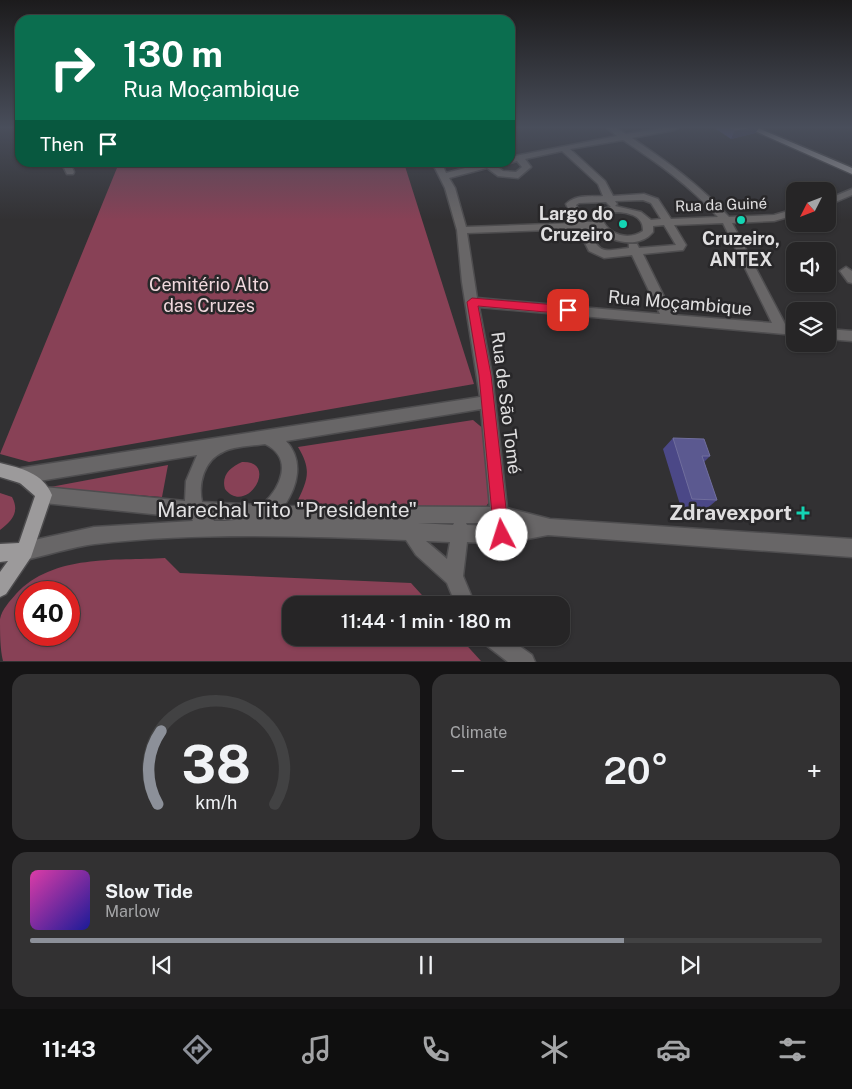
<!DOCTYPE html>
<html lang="en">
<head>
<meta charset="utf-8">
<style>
	:root { --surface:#262526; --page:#323132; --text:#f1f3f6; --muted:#a4a5a7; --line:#424243; --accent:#8c9099 }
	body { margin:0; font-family:"Public Sans",sans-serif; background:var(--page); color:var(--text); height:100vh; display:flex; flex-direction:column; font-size:19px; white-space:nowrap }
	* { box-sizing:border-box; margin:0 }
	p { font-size:16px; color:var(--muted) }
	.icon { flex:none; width:28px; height:28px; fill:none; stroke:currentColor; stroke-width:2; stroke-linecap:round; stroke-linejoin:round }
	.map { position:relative; height:662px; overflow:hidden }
	.drawer { display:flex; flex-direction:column; gap:12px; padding:12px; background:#151415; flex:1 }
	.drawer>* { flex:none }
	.top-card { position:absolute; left:15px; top:15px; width:500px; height:152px; border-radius:15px; box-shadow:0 1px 4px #0004,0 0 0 1px var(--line); background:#0b6e4f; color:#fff; overflow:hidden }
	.needle { width:32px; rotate:228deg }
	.buttons { position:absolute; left:786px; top:182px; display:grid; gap:10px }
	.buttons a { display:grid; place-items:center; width:50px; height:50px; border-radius:10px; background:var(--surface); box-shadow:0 1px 4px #0004,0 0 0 1px var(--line); font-size:25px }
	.speed { position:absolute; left:15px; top:581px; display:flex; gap:10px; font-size:25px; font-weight:700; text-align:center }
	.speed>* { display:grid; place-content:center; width:65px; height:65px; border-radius:50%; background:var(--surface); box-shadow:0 1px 4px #0004,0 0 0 1px var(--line); line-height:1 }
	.speed .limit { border:8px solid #d22; background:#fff; color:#111 }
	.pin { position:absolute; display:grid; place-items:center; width:42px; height:42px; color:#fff; margin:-21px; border-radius:10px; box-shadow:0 2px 8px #0006 }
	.me { position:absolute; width:55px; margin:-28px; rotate:355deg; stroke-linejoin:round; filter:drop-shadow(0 0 4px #0008) }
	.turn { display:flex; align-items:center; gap:18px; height:105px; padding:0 25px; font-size:22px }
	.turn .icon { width:65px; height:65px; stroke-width:2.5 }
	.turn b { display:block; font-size:35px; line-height:42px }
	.then { display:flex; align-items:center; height:48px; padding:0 25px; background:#0003; gap:10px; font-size:19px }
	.big { font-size:38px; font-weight:600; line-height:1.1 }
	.drawer .widget { flex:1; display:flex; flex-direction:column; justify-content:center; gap:8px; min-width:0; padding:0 18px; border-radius:15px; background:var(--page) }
	.drawer .dial { align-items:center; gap:0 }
	.dial svg { height:130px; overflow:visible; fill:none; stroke:var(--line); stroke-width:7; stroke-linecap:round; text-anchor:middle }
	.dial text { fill:var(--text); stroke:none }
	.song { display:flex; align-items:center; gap:15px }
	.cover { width:60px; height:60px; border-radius:8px; background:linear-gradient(135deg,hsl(320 70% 55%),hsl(240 70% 35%)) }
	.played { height:5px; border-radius:2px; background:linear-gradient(90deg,var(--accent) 75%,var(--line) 75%) }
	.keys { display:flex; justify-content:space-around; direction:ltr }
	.heat { display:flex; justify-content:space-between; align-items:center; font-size:28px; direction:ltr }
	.drawer .tiles { flex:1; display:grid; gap:12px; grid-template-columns:1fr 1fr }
	.widget:last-child { grid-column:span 2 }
	.trip { position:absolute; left:282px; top:596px; width:288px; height:50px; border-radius:15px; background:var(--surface); box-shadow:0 1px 4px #0004,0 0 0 1px var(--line); font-weight:600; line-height:50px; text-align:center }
	.dock { display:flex; height:80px; justify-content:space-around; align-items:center; background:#0f0f0f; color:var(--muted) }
	.dock .icon { width:35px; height:35px }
	.dock .current { color:var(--accent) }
	.dock b { font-size:22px; color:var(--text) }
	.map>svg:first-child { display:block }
	.green { fill:#884156; fill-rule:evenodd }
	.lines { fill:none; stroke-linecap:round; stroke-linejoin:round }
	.minor-casing { stroke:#4e4d4f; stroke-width:3 }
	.major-casing { stroke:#4e4d4f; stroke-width:3 }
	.minor { fill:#686667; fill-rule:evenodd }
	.major { fill:#9c9a9b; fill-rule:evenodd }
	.wall { fill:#4b4887 }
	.shaded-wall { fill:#3a3861 }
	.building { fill:#5b5990; stroke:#706e9d }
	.route { fill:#e11d48; stroke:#92132f }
	.poi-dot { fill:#13d5b3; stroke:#282729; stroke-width:2 }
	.labels { text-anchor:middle; stroke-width:5; stroke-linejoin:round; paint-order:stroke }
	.far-street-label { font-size:15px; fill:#e0dfe0; stroke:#282729 }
	.poi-label { font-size:18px; font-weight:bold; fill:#e0dfe0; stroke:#282729; text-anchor:end }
	.park-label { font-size:18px; fill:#f0d8dd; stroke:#282729 }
	.street-label { font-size:18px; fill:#e0dfe0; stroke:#282729 }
	.near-street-label { font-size:21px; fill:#e0dfe0; stroke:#282729 }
	.near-poi-label { font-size:21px; font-weight:bold; fill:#e0dfe0; stroke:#282729; text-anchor:end }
</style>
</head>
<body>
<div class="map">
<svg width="852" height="662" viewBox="0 0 852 662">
	<rect width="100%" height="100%" fill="#323133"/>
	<path class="green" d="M119 163H404L474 384 29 462 0 454Z
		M473 420 485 430 491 499 483 511 296 504C308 480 312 470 298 447Z
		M242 462C280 460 247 517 225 489 221 476 230 467 242 462Z
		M168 465 162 497 45 488Z
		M0 493 12 497C20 512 12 521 0 530Z
		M165 558 180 573 411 583 431 605H291V638H460L481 661H3C0 649 0 632 0 619 2 609 10 601 16 594 53 554 115 561 165 558ZM69 592V635H26V592Z"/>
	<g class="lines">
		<defs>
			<path id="minor" d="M607 128H616L626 134 663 128H678L674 130 632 138C669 163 698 184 729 217L774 215 795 209V215L774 221 732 223 785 324 795 325V335L479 307 492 375 507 508 550 519 852 539V557L548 535 501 544 467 542 463 576 475 605H456L447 583 416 555 406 540C303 536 198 532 95 544 72 547 48 555 25 560L19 557 16 551 19 545 25 542 94 527 193 521 191 518 44 503 38 501 36 495 38 489 44 487 185 501 186 481 197 455 21 484 15 481 13 476 15 471 21 468 480 397 462 282 457 230 445 188 432 162H441L446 173 488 162H504L496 166 503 171 516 172 522 167 517 161 510 163V157L617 136ZM623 140C658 163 690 186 718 217L671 219 658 199 644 194 613 196 605 181 570 149ZM562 151 598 184 603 196C590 197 576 194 566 204L575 223 466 227 455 188 449 178 487 168 498 176 518 178 531 167 525 159ZM643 200 651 203 661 219 651 220 641 212 615 206 617 204 615 201ZM606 202 611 207 599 210 592 219 593 222H585L576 205 579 203ZM614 212C627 212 644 215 643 231 628 241 609 235 602 219L605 214ZM723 223 772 323 673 315 643 254 683 250 686 245 674 225ZM664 225 676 245 639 248 637 244H629V248C601 251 601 255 588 229L597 228C610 243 639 249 653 232V226ZM578 229 589 251 604 258 632 255 660 314 477 298 467 233ZM481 409 490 507 284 506C298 486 304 460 286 441ZM265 444C294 458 281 488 262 505L202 502C198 484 204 460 223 452 234 446 252 446 265 444ZM213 519 235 521H214ZM418 523H454L453 525ZM466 523H491L492 526 467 525ZM426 541 450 542 447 559Z
				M61 162H70L74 172 73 174H67Z
				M852 189V195L828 205V199Z
				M846 267 852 271V283L848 282 840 271Z
				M828 329 852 331V341L828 339Z
				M483 638H508L532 655 535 662H508L486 645Z"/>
			<path id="major" d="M748 128H758L852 168V174Z
				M0 463C21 468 43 473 52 495L31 557 6 594 0 597V572L8 561 0 562V544L19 543 35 496 20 483 0 477Z"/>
		</defs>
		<use href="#minor" class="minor-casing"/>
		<use href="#major" class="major-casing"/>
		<use href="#minor" class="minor"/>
		<use href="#major" class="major"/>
	</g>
	<path class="wall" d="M716 128H759L755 133 731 139 716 129Z
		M673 438 710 456 704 462 717 500 705 510 681 508 663 449Z"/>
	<path class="shaded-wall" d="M747 128H759L755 133 731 139 735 130Z"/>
	<path class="building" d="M731 128H747L735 130Z
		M673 438 704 439 710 456H702L717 500 692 499Z"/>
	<linearGradient id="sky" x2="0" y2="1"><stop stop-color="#1c1b1c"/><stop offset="0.58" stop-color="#494e5b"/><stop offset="1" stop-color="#494e5b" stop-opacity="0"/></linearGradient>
	<rect width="852" height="220" fill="url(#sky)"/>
	<path class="route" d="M472 298 568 306 573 310 568 314 478 306 491 375 509 535 507 540 502 543 496 540 494 535 479 375 467 302Z"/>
	<g class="poi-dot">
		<circle cx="741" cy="220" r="5"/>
		<circle cx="623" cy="224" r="5"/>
		<path d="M800.5 505.5h5v5h5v5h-5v5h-5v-5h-5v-5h5z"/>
	</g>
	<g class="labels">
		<g class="far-street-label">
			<text transform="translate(721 205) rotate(-2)" y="5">Rua da Guiné</text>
		</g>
		<g class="poi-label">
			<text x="613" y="220">Largo do<tspan x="613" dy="21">Cruzeiro</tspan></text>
			<text x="741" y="245" text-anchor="middle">Cruzeiro,<tspan x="741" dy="21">ANTEX</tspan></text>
		</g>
		<g class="park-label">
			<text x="209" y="291">Cemitério Alto<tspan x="209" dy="21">das Cruzes</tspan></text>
		</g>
		<g class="street-label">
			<text transform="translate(680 303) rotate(5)" y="6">Rua Moçambique</text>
			<text transform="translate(506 403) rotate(83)" y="6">Rua de São Tomé</text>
		</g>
		<g class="near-street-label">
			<text x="287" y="517">Marechal Tito "Presidente"</text>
		</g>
		<g class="near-poi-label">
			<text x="792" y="520">Zdravexport</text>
		</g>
	</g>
</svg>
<div class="buttons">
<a><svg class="needle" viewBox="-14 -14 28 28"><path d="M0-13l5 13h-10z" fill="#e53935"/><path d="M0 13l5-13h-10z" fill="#a4a5a7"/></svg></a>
<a><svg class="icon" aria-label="sound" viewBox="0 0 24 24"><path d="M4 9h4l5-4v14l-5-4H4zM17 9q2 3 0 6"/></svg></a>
<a><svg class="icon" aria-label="layers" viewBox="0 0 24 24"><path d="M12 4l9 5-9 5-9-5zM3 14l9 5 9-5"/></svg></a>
</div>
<div class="speed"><div class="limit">40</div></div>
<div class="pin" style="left:568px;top:310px;background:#d93025"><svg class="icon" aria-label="arrive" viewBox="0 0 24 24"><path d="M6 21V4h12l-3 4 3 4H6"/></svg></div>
<svg class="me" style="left:502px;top:535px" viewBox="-20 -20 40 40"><circle r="19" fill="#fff"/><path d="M0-13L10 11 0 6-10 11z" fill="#e11d48"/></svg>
<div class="trip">11:44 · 1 min · 180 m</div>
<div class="top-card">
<div class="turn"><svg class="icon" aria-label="right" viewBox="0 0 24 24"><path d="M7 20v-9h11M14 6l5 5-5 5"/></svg><div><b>130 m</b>Rua Moçambique</div></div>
<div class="then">Then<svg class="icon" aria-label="arrive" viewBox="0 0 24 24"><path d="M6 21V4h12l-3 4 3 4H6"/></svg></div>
</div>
</div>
<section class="drawer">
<div class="tiles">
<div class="widget dial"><svg viewBox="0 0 100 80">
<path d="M14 69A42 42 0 1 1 86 69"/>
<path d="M14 69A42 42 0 0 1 16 24" stroke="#8c9099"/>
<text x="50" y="56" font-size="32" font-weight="700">38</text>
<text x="50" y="72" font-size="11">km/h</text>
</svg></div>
<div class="widget"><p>Climate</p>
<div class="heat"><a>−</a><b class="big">20°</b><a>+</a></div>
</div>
<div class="widget">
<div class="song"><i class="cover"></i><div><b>Slow Tide</b><p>Marlow</p></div></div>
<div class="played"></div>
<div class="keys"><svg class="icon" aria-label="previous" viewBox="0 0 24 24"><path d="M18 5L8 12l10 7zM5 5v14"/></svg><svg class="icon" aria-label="pause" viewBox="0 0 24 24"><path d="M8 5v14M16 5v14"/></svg><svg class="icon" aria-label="next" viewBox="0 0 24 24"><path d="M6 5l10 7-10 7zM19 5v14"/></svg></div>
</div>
</div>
</section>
<nav class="dock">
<b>11:43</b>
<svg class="icon current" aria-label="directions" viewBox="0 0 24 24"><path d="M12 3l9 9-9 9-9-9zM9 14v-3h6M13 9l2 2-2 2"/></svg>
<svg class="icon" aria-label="music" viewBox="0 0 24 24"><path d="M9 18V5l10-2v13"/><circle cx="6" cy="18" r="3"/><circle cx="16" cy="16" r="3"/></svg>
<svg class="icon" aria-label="phone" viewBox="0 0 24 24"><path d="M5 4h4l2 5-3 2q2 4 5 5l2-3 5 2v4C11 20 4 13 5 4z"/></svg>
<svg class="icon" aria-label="climate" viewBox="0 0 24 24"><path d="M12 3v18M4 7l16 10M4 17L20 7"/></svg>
<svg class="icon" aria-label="car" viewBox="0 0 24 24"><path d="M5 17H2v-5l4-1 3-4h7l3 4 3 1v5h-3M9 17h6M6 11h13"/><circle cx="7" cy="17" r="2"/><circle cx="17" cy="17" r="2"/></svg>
<svg class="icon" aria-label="filters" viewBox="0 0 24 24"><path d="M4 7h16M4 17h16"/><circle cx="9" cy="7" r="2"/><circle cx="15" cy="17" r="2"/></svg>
</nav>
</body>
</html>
